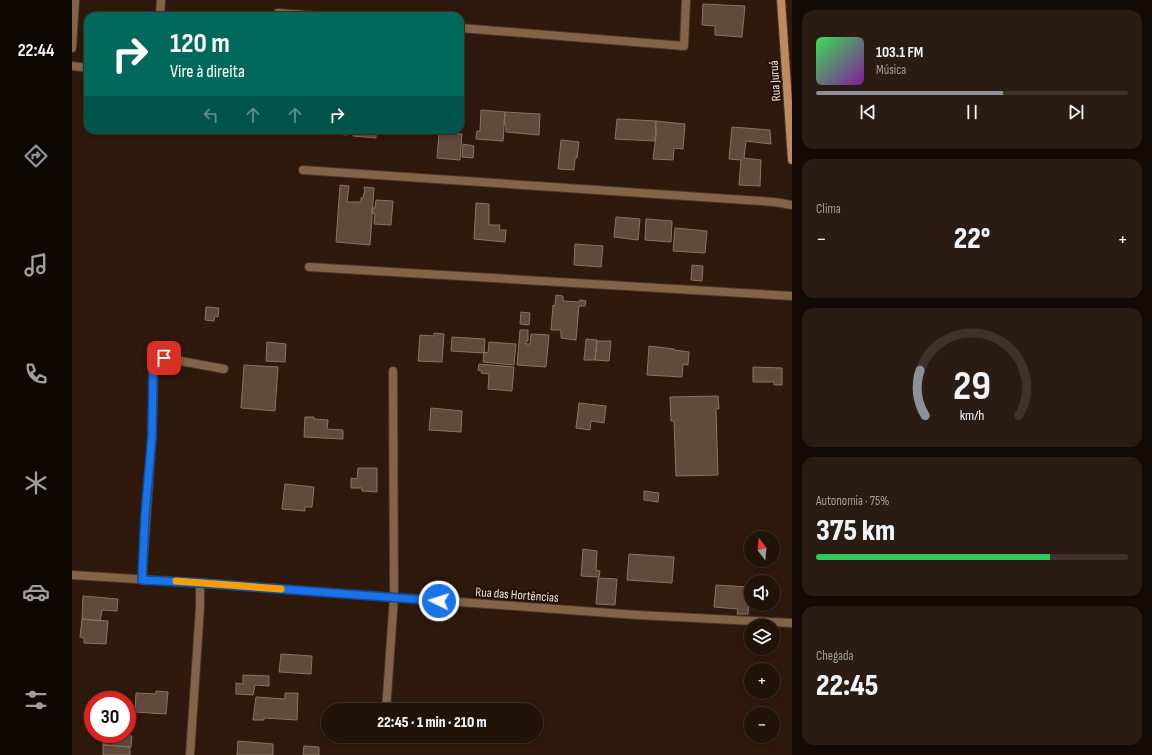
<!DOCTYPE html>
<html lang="pt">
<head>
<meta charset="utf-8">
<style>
	:root { --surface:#221309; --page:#2a1c12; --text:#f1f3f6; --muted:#a29e9c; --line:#3f322a; --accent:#8c9099 }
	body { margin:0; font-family:"Sofia Sans Condensed",sans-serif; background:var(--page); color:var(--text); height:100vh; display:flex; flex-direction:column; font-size:15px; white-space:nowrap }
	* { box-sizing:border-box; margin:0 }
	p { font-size:13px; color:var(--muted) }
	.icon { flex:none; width:22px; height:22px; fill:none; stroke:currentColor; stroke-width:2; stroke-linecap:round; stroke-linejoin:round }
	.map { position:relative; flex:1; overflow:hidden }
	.panel { display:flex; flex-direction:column; gap:10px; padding:10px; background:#130a05; width:360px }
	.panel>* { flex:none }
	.top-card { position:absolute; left:12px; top:12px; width:380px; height:122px; border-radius:12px; box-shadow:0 2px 6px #0003,0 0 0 1px var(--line); background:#00695c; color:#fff; overflow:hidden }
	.needle { width:26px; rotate:344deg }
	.tools { position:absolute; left:672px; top:531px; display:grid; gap:8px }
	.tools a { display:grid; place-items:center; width:36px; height:36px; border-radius:50%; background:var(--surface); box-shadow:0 2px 6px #0003,0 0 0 1px var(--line); font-size:20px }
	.speed { position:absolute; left:12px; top:691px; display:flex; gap:8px; font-size:20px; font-weight:700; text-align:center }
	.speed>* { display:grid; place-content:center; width:52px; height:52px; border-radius:50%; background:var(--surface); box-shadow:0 2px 6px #0003,0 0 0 1px var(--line); line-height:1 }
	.speed .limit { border:6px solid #d22; background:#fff; color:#111 }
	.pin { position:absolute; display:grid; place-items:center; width:34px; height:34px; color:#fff; margin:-17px; border-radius:8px; box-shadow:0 2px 6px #0006 }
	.me { position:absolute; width:44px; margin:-22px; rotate:274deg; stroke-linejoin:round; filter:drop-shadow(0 0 3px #0008) }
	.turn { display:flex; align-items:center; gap:14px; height:84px; padding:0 20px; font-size:18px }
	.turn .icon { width:52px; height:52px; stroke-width:2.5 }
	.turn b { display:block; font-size:28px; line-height:34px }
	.lanes { display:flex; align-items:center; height:38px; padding:0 20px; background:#0003; justify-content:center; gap:20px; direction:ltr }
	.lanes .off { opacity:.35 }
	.big { font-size:30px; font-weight:800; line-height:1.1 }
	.panel .tile { flex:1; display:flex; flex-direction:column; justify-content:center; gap:6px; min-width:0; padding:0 14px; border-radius:12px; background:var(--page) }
	.panel .dial { align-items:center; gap:0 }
	.dial svg { height:104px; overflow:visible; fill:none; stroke:var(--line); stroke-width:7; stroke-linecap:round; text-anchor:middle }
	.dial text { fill:var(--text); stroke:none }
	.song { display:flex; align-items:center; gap:12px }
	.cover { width:48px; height:48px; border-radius:6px; background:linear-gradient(135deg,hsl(130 70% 55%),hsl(290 70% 35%)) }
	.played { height:4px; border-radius:2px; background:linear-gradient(90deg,var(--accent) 60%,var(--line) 60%) }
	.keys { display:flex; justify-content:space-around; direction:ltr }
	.heat { display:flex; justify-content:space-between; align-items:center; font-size:22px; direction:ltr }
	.charge { height:6px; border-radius:3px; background:linear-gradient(90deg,#34c759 75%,var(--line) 0) }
	.trip { position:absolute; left:249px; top:703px; width:222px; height:40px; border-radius:20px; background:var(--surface); box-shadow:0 2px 6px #0003,0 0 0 1px var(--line); font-weight:800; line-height:40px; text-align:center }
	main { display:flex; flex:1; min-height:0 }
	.menu { display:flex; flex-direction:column; width:72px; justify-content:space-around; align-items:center; background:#0e0804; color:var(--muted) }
	.menu .icon { width:28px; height:28px }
	.menu .active { color:var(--accent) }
	.menu b { font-size:18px; color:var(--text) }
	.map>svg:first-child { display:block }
	.building { fill:#61493b; stroke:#8c7263 }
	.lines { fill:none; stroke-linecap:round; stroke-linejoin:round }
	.lane-casing { stroke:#493529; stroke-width:10 }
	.street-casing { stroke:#493529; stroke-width:10 }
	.secondary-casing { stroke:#493529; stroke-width:10 }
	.lane { stroke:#846449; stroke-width:8 }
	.street { stroke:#846449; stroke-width:8 }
	.secondary { stroke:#be8b60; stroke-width:8 }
	.route-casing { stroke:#114b97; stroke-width:10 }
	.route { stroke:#1a73e8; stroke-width:7 }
	.slow { stroke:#f59e0b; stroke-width:7 }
	.labels { text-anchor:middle; stroke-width:4; stroke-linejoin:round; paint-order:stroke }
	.street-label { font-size:13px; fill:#f0e1d8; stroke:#231004 }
</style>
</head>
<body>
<main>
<nav class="menu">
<b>22:44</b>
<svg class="icon active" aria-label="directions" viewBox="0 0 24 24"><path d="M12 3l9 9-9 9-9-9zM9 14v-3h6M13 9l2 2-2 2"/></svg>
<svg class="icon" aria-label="music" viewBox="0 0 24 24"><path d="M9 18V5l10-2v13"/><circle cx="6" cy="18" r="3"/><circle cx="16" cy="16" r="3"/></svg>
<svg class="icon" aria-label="phone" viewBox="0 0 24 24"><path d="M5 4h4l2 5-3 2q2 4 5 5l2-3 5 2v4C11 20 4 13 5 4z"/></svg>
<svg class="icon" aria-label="climate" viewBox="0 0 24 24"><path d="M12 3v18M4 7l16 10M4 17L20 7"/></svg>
<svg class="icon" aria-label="car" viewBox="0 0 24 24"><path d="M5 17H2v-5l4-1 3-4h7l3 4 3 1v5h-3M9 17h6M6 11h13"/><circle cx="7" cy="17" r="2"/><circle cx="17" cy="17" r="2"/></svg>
<svg class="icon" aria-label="filters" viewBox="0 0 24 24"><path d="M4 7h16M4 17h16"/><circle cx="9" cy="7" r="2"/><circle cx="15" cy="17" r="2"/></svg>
</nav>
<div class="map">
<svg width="720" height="755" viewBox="0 0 720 755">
	<rect width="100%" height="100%" fill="#2e190c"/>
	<path class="building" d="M631 4 673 6 670 37 643 35V26L630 25Z
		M409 110 433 112 431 141 404 139 405 131H408Z
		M433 112 468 114 467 135 434 132V125L432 124Z
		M545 119 584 121 583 141 543 139Z
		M584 121 613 124 611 149 602 148 601 160 581 159 585 128H583Z
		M660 127 698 130 699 144 674 141 672 158 689 160 688 186 667 185 669 160 657 159Z
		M251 130H276L275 135 251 133Z
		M282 130H304V138L281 136Z
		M367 133 390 134 388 160 365 158Z
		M489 140 507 142 505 158H503L502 170 486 169Z
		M391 144 402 146 401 158 390 157Z
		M268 185 277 186 275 202H289V198H291L292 193H293L292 187 302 188 298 245 264 242Z
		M304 200 321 201 319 225 302 224 303 214 300 213V208H303Z
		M404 203 417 204V225H428L427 230H434L433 242 402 239Z
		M544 217 568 219 566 240 542 237Z
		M574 219 600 221 599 242 573 240Z
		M603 228 635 231 633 253 601 251Z
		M503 244 531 246 529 267 502 265Z
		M620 265 631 266 630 281 619 280Z
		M484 295 491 296V301L507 302 508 300 514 301 513 306H507L504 340 489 338V331L488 330H479L481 305 483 306Z
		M134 307 147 308 146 317 143 316 142 321 133 320Z
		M449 312 458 313 457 325 448 324Z
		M448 330H456V341H454V344H458L459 334 477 335 474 367 445 365Z
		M362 333 372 334 370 362 346 361 348 335 362 336Z
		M380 337 413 339 412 353 379 351Z
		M514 339 525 340 523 360H512Z
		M525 341H539L537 361 523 360Z
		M195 342 214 344 213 362 194 361Z
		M417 342 444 344 442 365 411 362 412 352 416 353Z
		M577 346 602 349V350L617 352 616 365 611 364 610 377 575 375Z
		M407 364 442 367 440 391 416 389 417 374 409 373 410 371 406 370Z
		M172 365 206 367 203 411 169 408Z
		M681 367 710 368V385H702V382H681Z
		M646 396 647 409H644L646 475 604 476 602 421H599L598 397Z
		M507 403 534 406 532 423 519 421 518 430 504 428Z
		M359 408 390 411 389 432 357 430Z
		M233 417H242V419L256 420 255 429 271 430V439L232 437Z
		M286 468H305V492L290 491V488H279V478L285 479Z
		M213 484 242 487 240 507H233V511L210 509Z
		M572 491 587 493 586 502 572 500Z
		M511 549 525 551 524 570 528 571 527 577 509 576Z
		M557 554 602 557 600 583 555 580Z
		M526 578 545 579 543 605 524 604Z
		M644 585 678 587 676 614H665L666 609 642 607Z
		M11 596 46 599 45 611 30 610 28 621 10 619Z
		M10 619 36 621 34 644 12 643V638L8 637Z
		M209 654 240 656 239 674 207 672Z
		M171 675 197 676V686L183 685 181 695 164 694V683L171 684Z
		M84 691 96 692 94 714 63 712 64 693 84 694Z
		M213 693H226L225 720 192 718V720H181L184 697 213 699Z
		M32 734 60 736 59 747 31 745Z
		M166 741 201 744V755H165Z
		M31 745 58 747V755H31Z
		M232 746 247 747V755H231Z"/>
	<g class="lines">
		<defs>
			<path id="lane" d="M314 710 322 597"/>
			<path id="street" d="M206 13 247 16
				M88 16 89 0
				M388 28 612 46 614 0
				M0 48 3 0
				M0 66 16 68
				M231 170 702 202 720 205
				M237 267 720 296
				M321 371 322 597
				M0 575 128 583 565 615 720 623
				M70 580 80 436 82 366 85 362 92 358 152 369
				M118 755 128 607V583"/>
			<path id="secondary" d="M709 0 720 160"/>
		</defs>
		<use href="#lane" class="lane-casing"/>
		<use href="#street" class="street-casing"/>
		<use href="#secondary" class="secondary-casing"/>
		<use href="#lane" class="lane"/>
		<use href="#street" class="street"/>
		<use href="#secondary" class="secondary"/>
	</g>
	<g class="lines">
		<defs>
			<path id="route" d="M92 358 85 362 81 371 80 436 73 516 70 580 128 583 367 601"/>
		</defs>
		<use href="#route" class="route-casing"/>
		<use href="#route" class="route"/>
		<path class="slow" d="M104 581 209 589"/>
	</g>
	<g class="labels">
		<g class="street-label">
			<text transform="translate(702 81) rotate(-94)" y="5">Rua Juruá</text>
			<text transform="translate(445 594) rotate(4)" y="5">Rua das Hortências</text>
		</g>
	</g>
</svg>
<div class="tools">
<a><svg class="needle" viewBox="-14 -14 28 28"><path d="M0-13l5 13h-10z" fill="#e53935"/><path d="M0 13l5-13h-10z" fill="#a29e9c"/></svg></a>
<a><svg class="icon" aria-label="sound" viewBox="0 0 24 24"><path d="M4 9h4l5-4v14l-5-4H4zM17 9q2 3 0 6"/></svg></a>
<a><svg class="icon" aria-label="layers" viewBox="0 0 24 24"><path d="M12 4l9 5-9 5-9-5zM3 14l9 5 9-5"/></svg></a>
<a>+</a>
<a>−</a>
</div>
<div class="speed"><div class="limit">30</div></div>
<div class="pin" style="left:92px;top:358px;background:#d93025"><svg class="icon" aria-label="arrive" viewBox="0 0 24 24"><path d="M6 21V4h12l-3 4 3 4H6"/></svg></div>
<svg class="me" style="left:367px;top:601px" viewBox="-20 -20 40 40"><circle r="17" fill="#1a73e8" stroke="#fff" stroke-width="3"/><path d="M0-11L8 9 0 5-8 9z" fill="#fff"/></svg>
<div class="trip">22:45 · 1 min · 210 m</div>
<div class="top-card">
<div class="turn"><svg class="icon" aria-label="right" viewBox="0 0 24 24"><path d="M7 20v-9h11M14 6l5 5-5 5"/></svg><div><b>120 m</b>Vire à direita</div></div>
<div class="lanes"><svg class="icon off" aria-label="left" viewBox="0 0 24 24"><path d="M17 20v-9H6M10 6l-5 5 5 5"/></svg><svg class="icon off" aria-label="ahead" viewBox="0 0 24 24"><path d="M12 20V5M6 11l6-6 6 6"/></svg><svg class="icon off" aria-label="ahead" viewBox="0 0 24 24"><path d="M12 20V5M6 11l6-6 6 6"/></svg><svg class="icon" aria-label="right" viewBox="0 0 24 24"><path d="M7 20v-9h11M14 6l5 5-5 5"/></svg></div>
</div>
</div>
<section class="panel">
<div class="tile">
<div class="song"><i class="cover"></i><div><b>103.1 FM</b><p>Música</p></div></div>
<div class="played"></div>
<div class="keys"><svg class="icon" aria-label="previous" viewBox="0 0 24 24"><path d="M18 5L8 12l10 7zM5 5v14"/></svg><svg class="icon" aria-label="pause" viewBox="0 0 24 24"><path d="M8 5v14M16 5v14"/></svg><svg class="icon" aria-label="next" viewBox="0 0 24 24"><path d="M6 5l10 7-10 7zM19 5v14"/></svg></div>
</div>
<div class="tile"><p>Clima</p>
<div class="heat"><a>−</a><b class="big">22°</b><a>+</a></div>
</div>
<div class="tile dial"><svg viewBox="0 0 100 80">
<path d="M14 69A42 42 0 1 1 86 69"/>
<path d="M14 69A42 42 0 0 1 10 34" stroke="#8c9099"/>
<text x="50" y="56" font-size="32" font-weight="700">29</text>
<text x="50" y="72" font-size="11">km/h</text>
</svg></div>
<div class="tile"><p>Autonomia · 75%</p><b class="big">375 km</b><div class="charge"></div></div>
<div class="tile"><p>Chegada</p><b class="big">22:45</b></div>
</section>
</main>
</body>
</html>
